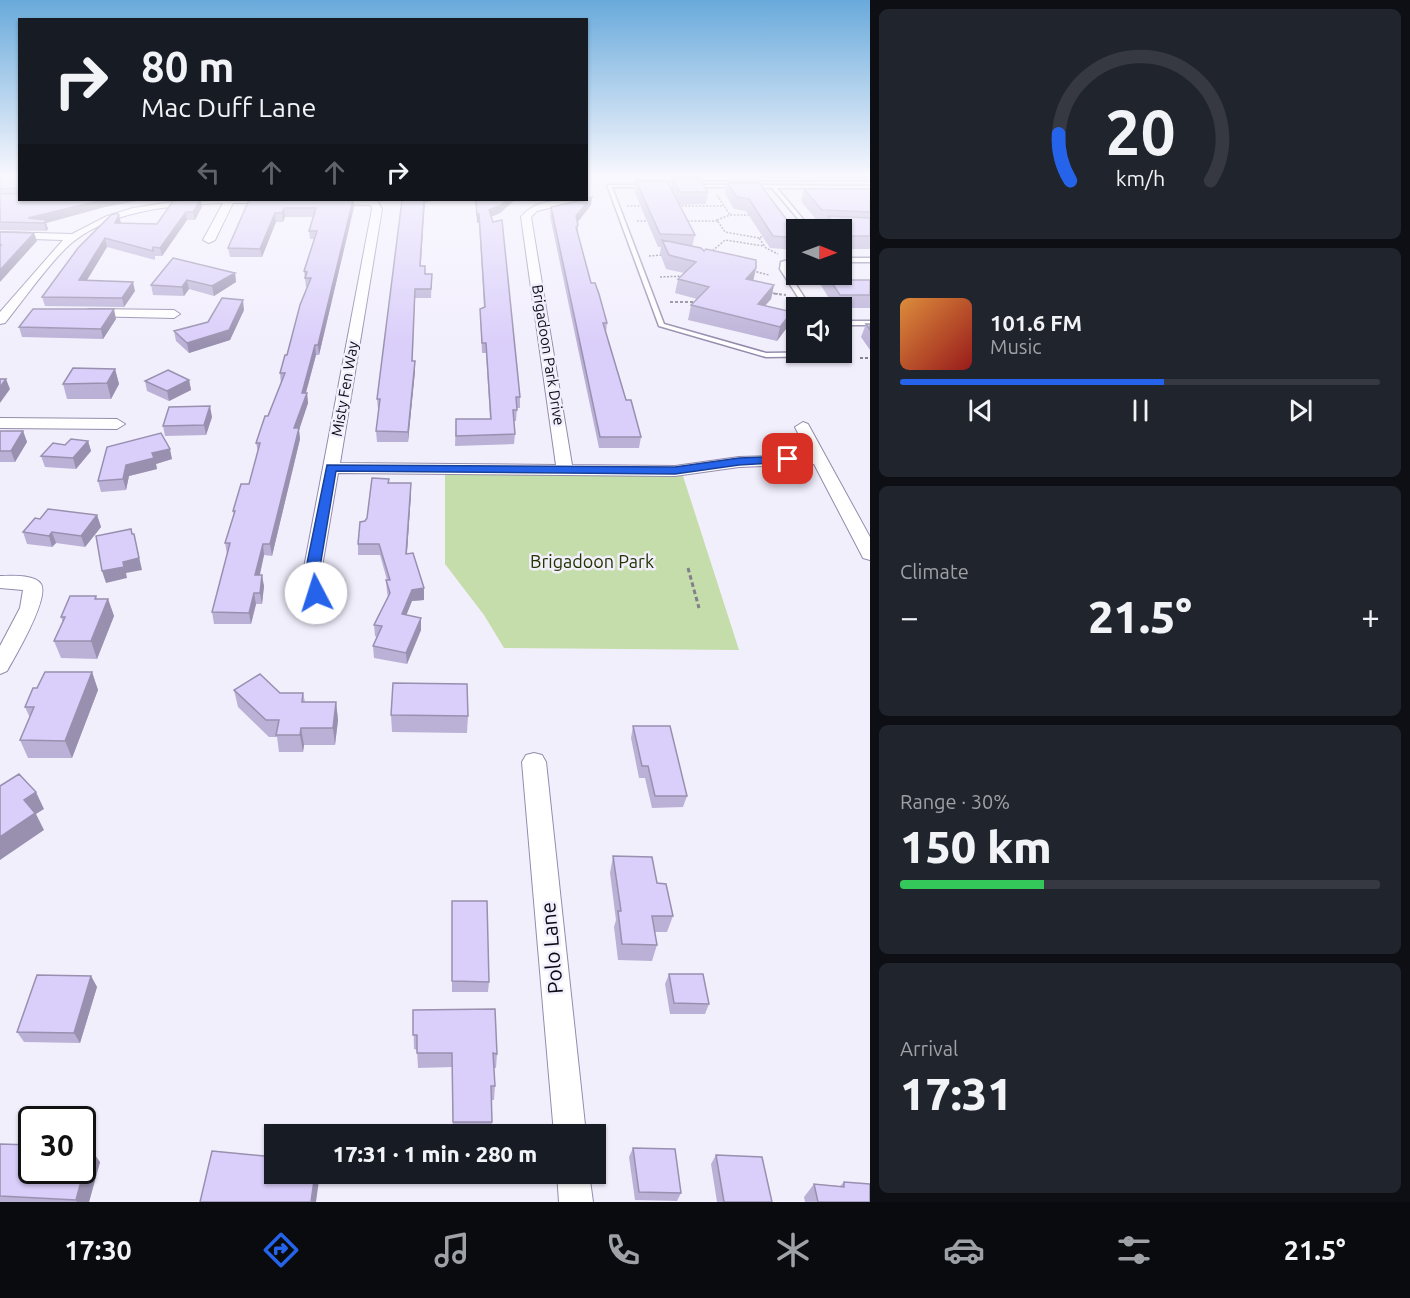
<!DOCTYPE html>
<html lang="en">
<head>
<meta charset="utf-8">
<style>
	:root { --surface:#171b24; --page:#20242c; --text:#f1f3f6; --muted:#9ea1a6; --line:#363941; --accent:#2563eb }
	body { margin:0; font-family:Ubuntu,sans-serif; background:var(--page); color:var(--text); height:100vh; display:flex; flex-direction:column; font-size:22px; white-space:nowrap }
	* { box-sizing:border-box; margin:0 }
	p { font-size:20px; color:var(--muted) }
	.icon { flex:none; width:33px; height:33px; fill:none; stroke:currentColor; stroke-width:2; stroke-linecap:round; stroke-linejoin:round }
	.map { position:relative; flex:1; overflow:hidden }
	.panel { display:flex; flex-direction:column; gap:9px; padding:9px; background:#0d0f14; width:540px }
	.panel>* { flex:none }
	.hud { position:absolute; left:18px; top:18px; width:570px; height:183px; border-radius:0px; box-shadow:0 2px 4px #0004; background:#171b24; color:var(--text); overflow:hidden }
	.needle { width:39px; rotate:91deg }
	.tools { position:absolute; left:786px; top:219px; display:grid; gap:12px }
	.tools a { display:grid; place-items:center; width:66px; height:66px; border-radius:0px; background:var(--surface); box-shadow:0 2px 4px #0004; font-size:30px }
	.speed { position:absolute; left:18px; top:1106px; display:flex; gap:12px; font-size:30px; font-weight:700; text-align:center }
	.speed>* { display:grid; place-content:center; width:78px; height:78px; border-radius:50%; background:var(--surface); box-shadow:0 2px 4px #0004; line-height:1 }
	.speed .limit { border:3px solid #111; border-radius:9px; background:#fff; color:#111 }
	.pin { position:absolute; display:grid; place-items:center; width:51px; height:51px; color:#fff; margin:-26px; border-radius:12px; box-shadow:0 3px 9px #0006 }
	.me { position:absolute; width:66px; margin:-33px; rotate:355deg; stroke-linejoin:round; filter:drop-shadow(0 0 4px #0008) }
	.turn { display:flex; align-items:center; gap:21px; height:126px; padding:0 24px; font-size:27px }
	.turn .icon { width:78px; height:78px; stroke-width:2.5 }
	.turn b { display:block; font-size:42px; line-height:51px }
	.lanes { display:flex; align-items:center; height:57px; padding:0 24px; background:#0003; justify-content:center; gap:30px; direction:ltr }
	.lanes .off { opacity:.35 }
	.big { font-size:45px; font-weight:800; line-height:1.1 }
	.panel .widget { flex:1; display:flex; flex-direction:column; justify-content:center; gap:9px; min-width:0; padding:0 21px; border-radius:9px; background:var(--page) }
	.panel .dial { align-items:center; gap:0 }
	.dial svg { height:156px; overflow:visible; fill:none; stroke:var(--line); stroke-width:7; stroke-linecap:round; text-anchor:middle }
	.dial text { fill:var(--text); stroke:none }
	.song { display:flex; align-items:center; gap:18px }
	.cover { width:72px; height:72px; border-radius:9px; background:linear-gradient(135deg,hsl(30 70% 55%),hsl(0 70% 35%)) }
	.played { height:6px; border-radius:3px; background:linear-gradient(90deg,var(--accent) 55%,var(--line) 55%) }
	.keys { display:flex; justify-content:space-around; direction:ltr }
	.heat { display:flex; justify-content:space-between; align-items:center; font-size:33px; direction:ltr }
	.charge { height:9px; border-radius:4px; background:linear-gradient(90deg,#34c759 30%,var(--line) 0) }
	.trip { position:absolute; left:264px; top:1124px; width:342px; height:60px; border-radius:0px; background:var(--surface); box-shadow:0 2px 4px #0004; font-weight:800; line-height:60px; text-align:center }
	.dock { display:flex; height:96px; justify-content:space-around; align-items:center; background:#090b0e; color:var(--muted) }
	.dock .icon { width:42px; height:42px }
	.dock .current { color:var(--accent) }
	.dock b { font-size:27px; color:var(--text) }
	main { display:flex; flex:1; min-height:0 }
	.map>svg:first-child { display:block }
	.green { fill:#c5ddaa }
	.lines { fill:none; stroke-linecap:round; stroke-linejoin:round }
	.service-casing { stroke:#948bac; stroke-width:3 }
	.minor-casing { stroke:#948bac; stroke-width:2 }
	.path-far2 { stroke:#827f8b; stroke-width:1.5; stroke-dasharray:2 1.5; stroke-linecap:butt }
	.path-far1 { stroke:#827f8b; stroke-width:2; stroke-dasharray:3 2; stroke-linecap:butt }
	.path { stroke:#827f8b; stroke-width:3; stroke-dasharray:4.5 3; stroke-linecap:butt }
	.service { fill:#fff; fill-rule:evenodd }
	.minor { fill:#fff; fill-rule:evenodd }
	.wall { fill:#bbb1d7 }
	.shaded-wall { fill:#9990af }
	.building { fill:#dacefa; stroke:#9990af; stroke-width:1.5 }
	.route { fill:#2563eb; stroke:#184099; stroke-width:1.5 }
	.labels { text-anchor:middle; stroke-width:5; stroke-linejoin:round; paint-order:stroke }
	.far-street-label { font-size:15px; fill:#0d0a15; stroke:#f2effd }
	.park-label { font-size:18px; fill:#223500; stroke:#f2effd }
	.near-street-label { font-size:21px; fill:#0d0a15; stroke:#f2effd }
</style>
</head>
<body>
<main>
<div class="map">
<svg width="870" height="1202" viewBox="0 0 870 1202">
	<rect width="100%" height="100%" fill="#f2effd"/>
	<path class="green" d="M445 473 683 476 739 650 504 648 484 615 445 564Z"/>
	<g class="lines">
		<defs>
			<path id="service" d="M637 177 870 178V180H640Z
				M607 185H646L648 186 646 187H612L664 324 766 353 839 352 841 355 840 356 766 357 659 326Z
				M691 185H736L738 186 736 187H693Z
				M748 185 870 186V188H777L807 224 836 226V227L834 228 804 226 772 188 750 187Z
				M796 258V261L786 264V269L811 308H805L780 269 781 262Z
				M842 258H870V262H842Z
				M842 321H870V325H842Z"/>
			<path id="minor" d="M185 200H279L274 203H233L215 240 209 243 203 240 223 203C172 205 106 210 66 248 44 270 25 298 5 323L0 324V312L63 240 0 238V232L72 234 107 216 133 208Z
				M324 200H377L382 209 340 463 556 465 521 217C533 201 555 200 574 200L573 202 537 211 531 217 572 465 675 466 739 457 809 455 795 427 803 422 808 424 870 537V560L863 558 861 554 814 464 739 467 675 476 338 473 321 573 325 591 339 608 336 613C313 619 306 590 303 573L372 209 371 205 328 204 324 203Z
				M90 309 174 310 180 314 174 318 85 316 84 313 85 310Z
				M0 418 117 419 125 424 117 429 0 428Z
				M0 576C11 576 34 574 41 584 50 598 15 657 7 671L0 674V646L20 608 23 590 0 588Z
				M534 753 542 755 546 762 586 1134H554L522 762 526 755Z
				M557 1173H589L593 1202H559Z"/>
		</defs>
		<use href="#service" class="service-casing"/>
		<use href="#minor" class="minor-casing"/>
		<path class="path-far2" d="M717 195 730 215
			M627 206H642
			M678 206H724
			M753 215H730L717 220 725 232 759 238
			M637 221H650
			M684 221H718
			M765 235 759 238 766 248 778 254
			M710 253 725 240 764 246
			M649 256 663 255
			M753 271 769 275
			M660 277 686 276
			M769 293 780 294"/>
		<path class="path-far1" d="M769 293 786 295
			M670 302H698
			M786 322 796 325
			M860 358H870"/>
		<path class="path" d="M688 568 699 608"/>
		<use href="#service" class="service"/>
		<use href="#minor" class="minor"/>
	</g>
	<path class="wall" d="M0 177H20V200L105 207 46 223 48 229 46 231 0 230Z
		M672 178 708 192 706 204 679 205 695 235 692 246 704 251 756 268 753 280 774 285 771 299 765 306 788 326 777 341 688 320 691 305 697 299 675 293 678 279 684 273 666 269 660 253 661 247H658L635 193 636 181 671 187Z
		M727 183 790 224 796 230V250L770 248 746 211 734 209 725 194Z
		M804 189H870V249H842V230H824L826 223 818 222 801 201Z
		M592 197 591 205 578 222V232L591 283 607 323 606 333 626 400 641 437 639 448H599L550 216 551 207Z
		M249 200 354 207 319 355H316L306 393H307L308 403 299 430 300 439 272 556 264 555 260 575 264 586 262 604H256L251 624H214L212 612 227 554 225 543 234 515 233 511 249 484 258 452 256 443 281 384 280 373 287 355 307 287H306L304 271 314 239H310L309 231 314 217H285L283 222H276L262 257H230L228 248Z
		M402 200H431V201L425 202 420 266H425V274H432L431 298H415L412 361H415V371L408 442H377L376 431 379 409H378L377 399Z
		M475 200H515L500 213 491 217 520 397V408H517L516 421H514L515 434 514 444 455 446 456 419H490L486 353H482L480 309 484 307 479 222 477 223Z
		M173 201 202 207 195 220H187L162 256H155V260L107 247 87 280 135 291 124 307 45 306 42 297 121 223 157 224Z
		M235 273 236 282 214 296 189 289 184 296 153 295 151 285Z
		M814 274H842L852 280H870V308H835Z
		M244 310 230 340 189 353 176 341 174 331 208 322Z
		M116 319 103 339 22 337 19 327Z
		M866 324H870V350L861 337Z
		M115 369 119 384 111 399H67L63 384Z
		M189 380 191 390 169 401 147 391 145 381Z
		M212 417 206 435 165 436 163 426Z
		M0 431H23L27 442 15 462H0Z
		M88 441 91 451 76 469 45 467 41 456 65 445Z
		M107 447 172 459 156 464 157 469 129 476 126 490 101 492 98 481Z
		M389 479V483L411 494 407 554 424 588V600L412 601 406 615 421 630 407 664 374 658 373 646 377 637 375 636 374 625 388 597 387 592 386 580H387L380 555H358V544L365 521Z
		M97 515 101 527 85 547 56 543 52 547 27 544 23 532 40 519Z
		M96 596 97 599H108L114 616 97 659 61 658 54 641 63 622 61 617Z
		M92 672 98 690 72 758H28L20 740 30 718 25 707 37 688Z
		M234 690 280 693H303L305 702H336L338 720 335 745H304L303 752H279L277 737H269L238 707Z
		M391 715 468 716 467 733 392 732Z
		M633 726 687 796 683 807 652 808 645 778H639L631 738Z
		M613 856 657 883 673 916 667 932H655L657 945 652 961 618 960 614 927 616 920 610 873Z
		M452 901 489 982 488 992H452Z
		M669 974 709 1004 705 1014H670L665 984Z
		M91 976 97 987 80 1043 24 1042 17 1032Z
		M413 1010 497 1054 496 1068H494L495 1086 494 1100H491L492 1122 491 1134H453L452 1067 418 1068 417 1050 414 1049Z
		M0 1144 100 1162 89 1202H0Z
		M633 1148 681 1193 677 1201 635 1200 629 1157Z
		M716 1155 772 1202H717L711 1164Z
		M844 1182 870 1202H805L804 1197 814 1184 840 1186Z"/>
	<path class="shaded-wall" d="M592 197 591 205 575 225 576 216Z
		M102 200H142L105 207 46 223 48 229 46 231 44 223 28 218Z
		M200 200H201L202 207 195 220 193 212Z
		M353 200 354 207 319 355 318 345Z
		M422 200H431V201L425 202 420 275Z
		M507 200H515L500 213 488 218 489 210Z
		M284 208 285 217 283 222 282 213Z
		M186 212 187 220 162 256 160 248Z
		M275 213 276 222 262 257 260 249Z
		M479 214V222L477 223V215Z
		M119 215 121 223H115Z
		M34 233 37 241 0 282V270Z
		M105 238 107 247 81 290 79 280Z
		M756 268 753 282 746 279Z
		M235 273 236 282 214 296 212 286Z
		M187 280 189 289 184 296 182 287Z
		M133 282 135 291 124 307 122 298Z
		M774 285 771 299 754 318 758 304Z
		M243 300 244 310 230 340 189 353 187 343Z
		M114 309 116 319 103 339 101 329Z
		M792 312 788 326 777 341 780 327Z
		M315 345 316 355 303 403 302 393Z
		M415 361V371L408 442V432Z
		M115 369 119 384 111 399 107 383Z
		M6 379 10 389 0 403V387Z
		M189 380 191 390 169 401 167 391Z
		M307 393 308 403 299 430 300 439 272 556 270 544 294 428Z
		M210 406 212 417 206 435 204 425Z
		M23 431 27 442 15 462 11 451Z
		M88 441 91 451 76 469 73 458Z
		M170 449 172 459 156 464 157 469 129 476 126 490 123 479 126 465 152 453Z
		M411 483V494L406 565V554Z
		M97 515 101 527 85 547 81 536Z
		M52 532 56 543 52 547 49 536Z
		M134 534 142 570 126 573 127 578 106 583 102 571 123 562Z
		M263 544 264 555 257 586 255 575Z
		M262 575 264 586 262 604 260 593Z
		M424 588V600L412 601 402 626V614L412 590Z
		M254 593 256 604 251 624 249 613Z
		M108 599 114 616 97 659 91 641Z
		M421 618V630L407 664 406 653Z
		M92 672 98 690 72 758 65 741Z
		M336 702 338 720 335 745 333 728Z
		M301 728 304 745 303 752 300 735Z
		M36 792 44 809 36 814 44 830 0 860V837L24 800Z
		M91 976 97 987 80 1043 74 1033Z
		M90 1148 100 1162 89 1202H77L76 1200Z
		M315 1173H320L316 1202H311Z"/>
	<path class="building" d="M0 177H20V190L18 188 0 189Z
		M672 178H699L708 192H680Z
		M636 181H667L695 235 660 234Z
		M727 183H759L790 224H812L816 230H796V238L773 236 749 199 737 197Z
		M804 189H870V212L822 210Z
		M0 194H20V200H102L28 218 46 220 44 223 0 222Z
		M592 197 576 216 578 225 576 227 591 283H595L599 294 607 323H603L626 400H631L641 437H600L551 207 582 200H586V198Z
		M188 200H200L193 212H186L160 248 153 247V251L105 238 79 280 133 282 122 298 42 297 78 248 111 215 117 213 119 215 115 223 157 224 173 201Z
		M249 200H353L318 345H315L302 393H307L294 428H299L270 544H263L255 575H262L260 593H254L249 613 212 612 230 543H225L235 511H233L241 484H249L260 443H256L265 416H268L285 373H280L285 355H287L300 305 311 278H305L307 272 304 271 317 231H309L316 208H284L282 213H275L260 249 228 248Z
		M402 200H424L420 266H425V274H432L431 289H415L412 361H415L408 432 376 431 380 399H377Z
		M476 200H507L501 205 489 210 493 222 502 220 520 397H516L517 410H513L515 434 456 436V419H491L486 343H482L480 309 485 307 479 214 477 215Z
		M828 216 870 218V236H844L842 233V230H839Z
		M0 232 34 233 0 270V246L2 245H0Z
		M662 240 701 248 704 251 706 249 756 260V268L746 279 774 285 758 304 792 312 780 327 691 305 709 287 678 279 696 262 669 255Z
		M173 258 235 273 212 286 187 280 182 287 151 285Z
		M842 266 852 280H870V295H840L826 274H842Z
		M222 298 243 300 229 330 187 343 174 331 208 322Z
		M33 309H114L101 329 19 327Z
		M866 324H870V330Z
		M73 368 115 369 107 383 63 384Z
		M168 370 189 380 167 391 145 381Z
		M0 379H6L0 387Z
		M210 406 204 425 163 426 169 407Z
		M0 431H23L11 451H0Z
		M161 433 170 449 152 453 154 458 126 465 123 479 98 481 107 447Z
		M71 439 88 441 73 458 41 456 53 443 65 445Z
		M372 478 389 479 388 483H411L406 554 413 553 424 588 412 590 402 614 421 618 406 653 373 646 382 626 374 625 390 593 386 580H390L379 544H358L360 522 365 521 367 518Z
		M48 509 97 515 81 536 52 532 49 536 23 532 35 518 40 519Z
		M131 529 132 534H134L139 558 123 562 124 567 102 571 96 536Z
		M70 596H96L95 599H108L91 641H54L65 617H61Z
		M45 672H92L65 741 20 740 34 707H25L33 688H37Z
		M260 674 280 693H303L302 702H336L333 728H301L300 735H276L279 720H266L234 690Z
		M393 683 467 684 468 716 391 715Z
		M633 726H670L687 796H655L648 766H642Z
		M19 774 36 792 24 800 35 813 0 837V786Z
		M613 856 652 857 657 883 666 884 673 916H652L657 945 622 944 618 911H621Z
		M452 901H487L489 982 452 981Z
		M669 974H703L709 1004 674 1003Z
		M37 975 91 976 74 1033 17 1032Z
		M495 1009 497 1054 493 1053 495 1086H491L492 1122H453L452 1053H417V1035H413V1010Z
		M0 1144 32 1145V1170H82V1148H90L76 1200 0 1196Z
		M633 1148 675 1149 681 1193 639 1192Z
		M212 1151 274 1157V1173H315L311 1202H200Z
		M716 1155 762 1157 772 1202H724Z
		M844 1182 870 1184V1202H818L814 1184 844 1187Z"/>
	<linearGradient id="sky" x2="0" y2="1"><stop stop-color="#69aadb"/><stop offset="0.51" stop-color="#f9f8fe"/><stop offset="1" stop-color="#f9f8fe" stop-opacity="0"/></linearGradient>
	<rect width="870" height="345" fill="url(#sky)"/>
	<path class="route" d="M788 456 794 459 792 462 739 465 675 474 336 471 319 573 323 593 316 597 310 593 305 573 327 465 675 467 739 458Z"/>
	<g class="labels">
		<g class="far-street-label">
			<text transform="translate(548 355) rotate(81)" y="5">Brigadoon Park Drive</text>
			<text transform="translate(345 389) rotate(-80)" y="5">Misty Fen Way</text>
		</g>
		<g class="park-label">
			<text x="592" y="568">Brigadoon Park</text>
		</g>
		<g class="near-street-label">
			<text transform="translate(552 948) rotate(-95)" y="7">Polo Lane</text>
		</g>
	</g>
</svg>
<div class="tools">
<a><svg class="needle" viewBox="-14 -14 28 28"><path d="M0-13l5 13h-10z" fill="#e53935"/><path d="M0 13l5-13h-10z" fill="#9ea1a6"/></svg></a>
<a><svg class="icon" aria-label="sound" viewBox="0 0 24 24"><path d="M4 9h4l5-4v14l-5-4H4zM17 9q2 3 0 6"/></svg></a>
</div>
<div class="speed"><div class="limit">30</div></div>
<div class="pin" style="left:788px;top:459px;background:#d93025"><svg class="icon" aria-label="arrive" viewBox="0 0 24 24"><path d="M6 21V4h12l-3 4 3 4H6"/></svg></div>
<svg class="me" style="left:316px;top:593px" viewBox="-20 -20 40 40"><circle r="19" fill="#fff"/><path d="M0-13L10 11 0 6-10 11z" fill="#2563eb"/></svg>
<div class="trip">17:31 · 1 min · 280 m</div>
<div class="hud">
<div class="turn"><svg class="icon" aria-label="right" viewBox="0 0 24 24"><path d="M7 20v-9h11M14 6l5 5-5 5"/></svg><div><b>80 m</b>Mac Duff Lane</div></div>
<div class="lanes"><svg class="icon off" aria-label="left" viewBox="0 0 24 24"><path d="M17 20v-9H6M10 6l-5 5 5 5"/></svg><svg class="icon off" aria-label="ahead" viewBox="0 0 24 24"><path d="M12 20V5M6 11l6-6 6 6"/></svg><svg class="icon off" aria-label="ahead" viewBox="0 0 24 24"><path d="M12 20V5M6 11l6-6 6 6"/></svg><svg class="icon" aria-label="right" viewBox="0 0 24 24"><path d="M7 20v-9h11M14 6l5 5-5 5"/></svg></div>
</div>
</div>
<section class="panel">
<div class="widget dial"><svg viewBox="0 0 100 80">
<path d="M14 69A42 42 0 1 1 86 69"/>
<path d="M14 69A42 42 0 0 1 8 45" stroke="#2563eb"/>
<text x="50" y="56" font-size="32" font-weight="700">20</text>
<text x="50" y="72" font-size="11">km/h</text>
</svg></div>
<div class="widget">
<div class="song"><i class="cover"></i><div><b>101.6 FM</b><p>Music</p></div></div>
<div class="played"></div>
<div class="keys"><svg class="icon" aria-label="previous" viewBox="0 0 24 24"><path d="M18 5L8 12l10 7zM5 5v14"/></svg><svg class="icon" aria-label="pause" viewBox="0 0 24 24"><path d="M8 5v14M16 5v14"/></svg><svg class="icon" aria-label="next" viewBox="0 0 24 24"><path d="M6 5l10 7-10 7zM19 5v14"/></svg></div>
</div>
<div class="widget"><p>Climate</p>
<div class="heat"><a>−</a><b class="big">21.5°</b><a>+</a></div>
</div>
<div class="widget"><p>Range · 30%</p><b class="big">150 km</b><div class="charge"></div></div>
<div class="widget"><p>Arrival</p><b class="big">17:31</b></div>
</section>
</main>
<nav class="dock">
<b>17:30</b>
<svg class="icon current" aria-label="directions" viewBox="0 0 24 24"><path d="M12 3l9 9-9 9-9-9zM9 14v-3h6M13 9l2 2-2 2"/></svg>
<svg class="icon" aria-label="music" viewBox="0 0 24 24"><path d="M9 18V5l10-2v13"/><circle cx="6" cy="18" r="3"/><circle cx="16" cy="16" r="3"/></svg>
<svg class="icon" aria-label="phone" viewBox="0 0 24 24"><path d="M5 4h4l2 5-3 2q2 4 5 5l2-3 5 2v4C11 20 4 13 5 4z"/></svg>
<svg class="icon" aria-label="climate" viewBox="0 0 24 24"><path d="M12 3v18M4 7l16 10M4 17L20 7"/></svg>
<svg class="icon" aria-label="car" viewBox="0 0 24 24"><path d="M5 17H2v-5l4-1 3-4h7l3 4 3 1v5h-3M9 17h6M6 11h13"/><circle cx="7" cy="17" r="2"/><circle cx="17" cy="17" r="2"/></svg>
<svg class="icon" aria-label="filters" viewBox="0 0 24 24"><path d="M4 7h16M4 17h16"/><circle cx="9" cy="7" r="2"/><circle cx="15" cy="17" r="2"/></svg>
<b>21.5°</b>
</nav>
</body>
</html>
